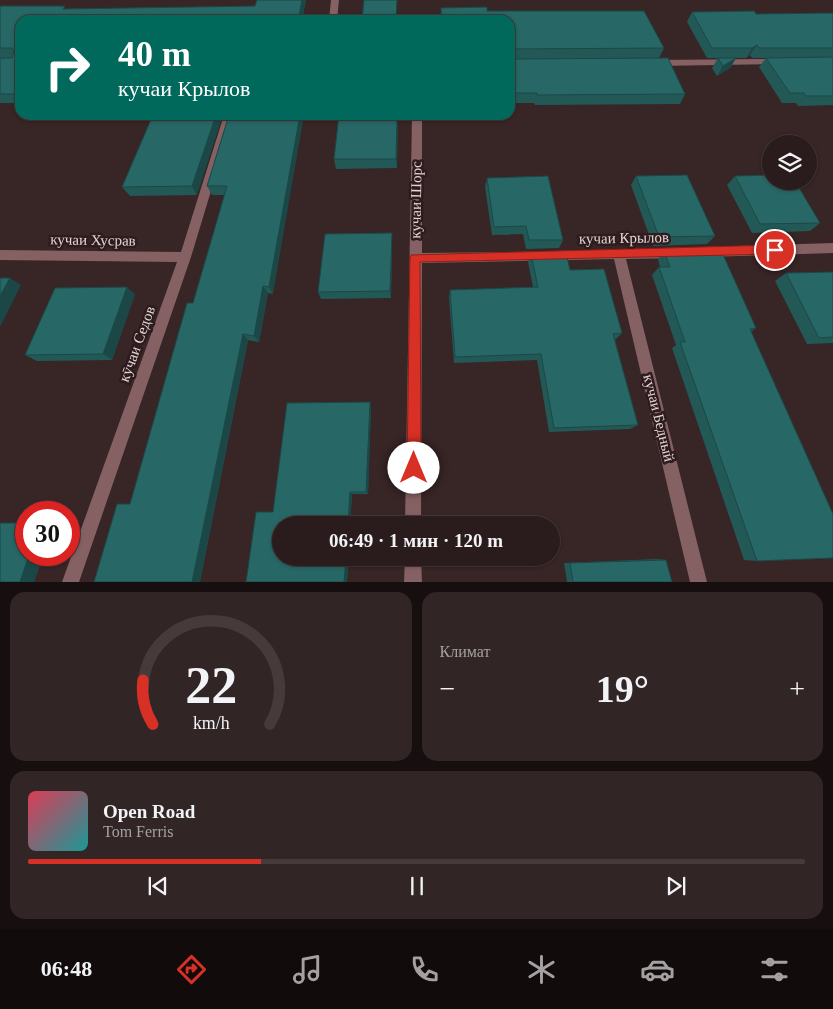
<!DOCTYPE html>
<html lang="ru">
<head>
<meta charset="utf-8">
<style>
	:root { --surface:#2a1c1c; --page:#322525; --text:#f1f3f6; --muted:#a5a1a3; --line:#463a3b; --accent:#d93025 }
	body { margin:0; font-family:Georgia,serif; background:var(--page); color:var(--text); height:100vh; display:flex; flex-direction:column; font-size:19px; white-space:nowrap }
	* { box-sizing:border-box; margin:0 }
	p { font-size:16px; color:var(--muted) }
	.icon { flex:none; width:28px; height:28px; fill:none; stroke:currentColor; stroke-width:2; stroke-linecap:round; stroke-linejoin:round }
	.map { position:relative; height:582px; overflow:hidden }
	.details { display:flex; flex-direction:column; gap:10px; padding:10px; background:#170f0f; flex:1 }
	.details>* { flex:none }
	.hud { position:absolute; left:15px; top:15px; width:500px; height:105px; border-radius:15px; box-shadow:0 1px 4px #0004,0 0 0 1px var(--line); background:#00695c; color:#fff; overflow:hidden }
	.fabs { position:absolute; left:762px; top:135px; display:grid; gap:10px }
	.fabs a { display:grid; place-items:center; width:55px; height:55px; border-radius:50%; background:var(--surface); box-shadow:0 1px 4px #0004,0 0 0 1px var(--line); font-size:25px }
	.speed { position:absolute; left:15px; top:501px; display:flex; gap:10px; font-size:25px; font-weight:700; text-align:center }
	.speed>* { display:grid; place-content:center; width:65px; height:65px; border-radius:50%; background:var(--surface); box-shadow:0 1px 4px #0004,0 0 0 1px var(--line); line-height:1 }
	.speed .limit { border:8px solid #d22; background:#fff; color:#111 }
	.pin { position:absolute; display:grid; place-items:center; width:42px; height:42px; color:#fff; margin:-21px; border:2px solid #fff; border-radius:50%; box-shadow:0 1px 5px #0007 }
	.me { position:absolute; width:55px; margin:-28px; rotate:0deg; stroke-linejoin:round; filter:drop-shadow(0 0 4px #0008) }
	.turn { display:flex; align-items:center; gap:18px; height:105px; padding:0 20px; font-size:22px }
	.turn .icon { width:65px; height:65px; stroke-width:2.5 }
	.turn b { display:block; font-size:35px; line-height:42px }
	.big { font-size:38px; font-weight:700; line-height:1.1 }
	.details .tile { flex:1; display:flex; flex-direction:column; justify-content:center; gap:8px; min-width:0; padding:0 18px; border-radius:15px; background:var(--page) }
	.details .dial { align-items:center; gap:0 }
	.dial svg { height:130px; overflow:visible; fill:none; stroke:var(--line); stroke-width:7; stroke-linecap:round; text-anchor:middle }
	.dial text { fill:var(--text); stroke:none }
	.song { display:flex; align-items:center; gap:15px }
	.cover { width:60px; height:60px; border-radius:8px; background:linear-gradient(135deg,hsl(350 70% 55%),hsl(180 70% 35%)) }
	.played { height:5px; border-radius:2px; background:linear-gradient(90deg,var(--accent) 30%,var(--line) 30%) }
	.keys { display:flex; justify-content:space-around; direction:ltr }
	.heat { display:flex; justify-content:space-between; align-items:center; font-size:28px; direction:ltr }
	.details .tiles { flex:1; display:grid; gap:10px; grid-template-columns:1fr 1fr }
	.tile:last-child { grid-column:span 2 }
	.trip { position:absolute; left:272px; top:516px; width:288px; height:50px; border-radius:25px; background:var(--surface); box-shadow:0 1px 4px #0004,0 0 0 1px var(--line); font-weight:700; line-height:50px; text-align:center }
	.tabs { display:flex; height:80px; justify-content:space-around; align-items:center; background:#110b0b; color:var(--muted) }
	.tabs .icon { width:35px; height:35px }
	.tabs .active { color:var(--accent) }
	.tabs b { font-size:22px; color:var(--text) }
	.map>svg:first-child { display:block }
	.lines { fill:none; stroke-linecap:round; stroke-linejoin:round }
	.minor { fill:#866163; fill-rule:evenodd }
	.wall { fill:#225957 }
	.shaded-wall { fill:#1b4847 }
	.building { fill:#276765; stroke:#1b4847 }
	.route { fill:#d93025; stroke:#8d1f18 }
	.labels { text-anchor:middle; stroke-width:5; stroke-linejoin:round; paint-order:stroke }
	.street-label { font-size:15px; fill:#e1d4d5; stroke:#2d1b1d }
</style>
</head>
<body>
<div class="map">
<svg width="833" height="582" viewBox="0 0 833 582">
	<rect width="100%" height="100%" fill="#382526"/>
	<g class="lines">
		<path class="minor" d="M331 0H339L337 20H329Z
			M777 59 780 60V64L655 66 651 63 655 60Z
			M224 115H234L191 257 79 582H62L177 262 0 260V250L181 252Z
			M412 115H422V253L684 250 686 253 684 256 680 258 626 259 707 582H690L614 259 422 263 421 525H405Z
			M833 243V253L705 257 701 255 699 252 701 249 705 247Z
			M405 558H421L422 582H404Z"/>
	</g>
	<path class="wall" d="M257 0H306L302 20H20V103H0V6L66 9 255 6Z
		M441 8 487 11 664 48 659 58 685 94 680 104 535 105 534 103H510V20H440Z
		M692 12 756 14 833 13V105L798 106 796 103H782L759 67 766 58H752L750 55 746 58H707L687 22Z
		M718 58H736L730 68 717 76 712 68Z
		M153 115 197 195 130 196 122 187Z
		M229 115 273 294 268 293 259 342 248 340 200 582H94L130 504 193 303 225 195H212L207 186Z
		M339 115H394V118H397V168L336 169 334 159Z
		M636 176 715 236 707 244 653 246 631 185Z
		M735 176 820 223 810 231 752 233 727 185Z
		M487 178 563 240 559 248 526 249 523 234 492 235 485 187Z
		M392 233V241L391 298 321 299 318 292Z
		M664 251 756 328 751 332 757 561 744 560 672 348 676 345 652 275 659 267H660L658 259Z
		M531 254 570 270 622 333 615 340 638 425 630 429 549 432 537 360 454 363 449 297 450 290 533 287 528 262Z
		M833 272V343L807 344 775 281 786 273Z
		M135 294 112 360 37 361 25 355Z
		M370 402 371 407 368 494H352L347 582H246L273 512Z
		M657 559 666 560 672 582H567L564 563Z"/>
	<path class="shaded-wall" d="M302 0H306L302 20H298Z
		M757 45 750 55 746 58 752 48Z
		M736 58 730 68 717 76 723 66Z
		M216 115H223L197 195 192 186Z
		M300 115H304L273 294 269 287Z
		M397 118 398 128 397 168 396 159Z
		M392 233V241L391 298 390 291Z
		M10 278 21 285 0 327V296Z
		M263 286 268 293 259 342 254 336Z
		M127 287 135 294 112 360 103 354Z
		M243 334 248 340 200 582H192Z
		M370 402 371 407 368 494 366 492Z
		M350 492 352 494 350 525H348Z
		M29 555H44L34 582H20Z
		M346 558H348L347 582H344Z"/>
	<path class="building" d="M257 0H302L298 20H20V94H0V58H12L14 50 12 48H0V6H65L63 9 255 6Z
		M364 0H397L396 20H362Z
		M487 7V11H644L664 48 512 49 510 57V20H442L441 8Z
		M754 11 756 14 833 13V48H759L757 45 752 48H712L692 12Z
		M510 57 512 59 668 58 685 94 537 95V93H510Z
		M833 57V96H806L804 93H790L766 58Z
		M718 58H736L723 66Z
		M153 115H216L192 186 122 187Z
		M229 115H300L269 287 263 286 254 336 243 334 192 582H94L117 504H130L187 303H193L227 186H207Z
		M339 115H394V118H397L396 159H334Z
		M687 175 715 236 659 237 636 176Z
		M771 175V181H795L820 223 760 224 735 176Z
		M548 176 563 240H529L526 226 494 227 487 178Z
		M392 233 390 291 318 292 325 234Z
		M721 250 756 328 750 329 833 514V558L757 561 680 342H685L659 267H670L664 251Z
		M566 253 570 270 604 269 622 333 613 334 638 425 554 428 541 354 455 357 450 290 538 287 531 254Z
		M833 272V337L819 338 786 273Z
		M0 278H10L0 296Z
		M127 287 103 354 25 355 55 288Z
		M370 402 366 492H350L348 525H281V558H346L344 582H246L256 512H273L287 403Z
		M0 523H26V555H29L20 582H0Z
		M666 560 672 582H573L570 563Z"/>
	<path class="route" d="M775 245 780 250 775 254 420 262 421 468 419 473 414 475 409 473 407 468 410 258 411 255Z"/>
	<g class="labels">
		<g class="street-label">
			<text transform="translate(416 200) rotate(-89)" y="5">кучаи Шорс</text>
			<text transform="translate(624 238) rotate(-1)" y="5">кучаи Крылов</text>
			<text transform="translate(93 240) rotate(1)" y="5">кучаи Хусрав</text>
			<text transform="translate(137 344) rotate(-70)" y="5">кӯчаи Седов</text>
			<text transform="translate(659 418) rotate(76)" y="5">кучаи Бедный</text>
		</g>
	</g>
</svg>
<div class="fabs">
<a><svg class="icon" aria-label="layers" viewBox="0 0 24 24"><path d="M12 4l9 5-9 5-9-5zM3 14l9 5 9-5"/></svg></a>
</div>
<div class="speed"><div class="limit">30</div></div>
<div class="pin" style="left:775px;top:250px;background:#d93025"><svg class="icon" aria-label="arrive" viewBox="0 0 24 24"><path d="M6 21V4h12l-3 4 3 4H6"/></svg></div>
<svg class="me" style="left:414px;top:468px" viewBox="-20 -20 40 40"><circle r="19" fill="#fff"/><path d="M0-13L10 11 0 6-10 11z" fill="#d93025"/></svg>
<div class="trip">06:49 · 1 мин · 120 m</div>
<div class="hud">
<div class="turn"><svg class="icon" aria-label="right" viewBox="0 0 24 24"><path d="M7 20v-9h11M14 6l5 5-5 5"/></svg><div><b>40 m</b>кучаи Крылов</div></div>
</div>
</div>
<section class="details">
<div class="tiles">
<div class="tile dial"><svg viewBox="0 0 100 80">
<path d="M14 69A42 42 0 1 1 86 69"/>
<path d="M14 69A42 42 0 0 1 8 42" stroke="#d93025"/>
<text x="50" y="56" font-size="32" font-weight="700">22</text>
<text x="50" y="72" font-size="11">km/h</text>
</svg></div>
<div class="tile"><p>Климат</p>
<div class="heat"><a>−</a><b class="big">19°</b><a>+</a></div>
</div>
<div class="tile">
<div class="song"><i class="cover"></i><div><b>Open Road</b><p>Tom Ferris</p></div></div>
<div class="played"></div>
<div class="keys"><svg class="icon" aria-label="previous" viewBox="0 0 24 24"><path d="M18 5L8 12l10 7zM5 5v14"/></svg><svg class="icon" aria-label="pause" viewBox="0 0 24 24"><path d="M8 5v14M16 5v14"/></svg><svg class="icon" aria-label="next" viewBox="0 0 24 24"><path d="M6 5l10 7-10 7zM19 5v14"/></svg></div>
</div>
</div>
</section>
<nav class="tabs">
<b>06:48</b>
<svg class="icon active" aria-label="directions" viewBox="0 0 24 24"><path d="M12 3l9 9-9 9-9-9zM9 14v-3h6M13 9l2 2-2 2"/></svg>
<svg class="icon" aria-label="music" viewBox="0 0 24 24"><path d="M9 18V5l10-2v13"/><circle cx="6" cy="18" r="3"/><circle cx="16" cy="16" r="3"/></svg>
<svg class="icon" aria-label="phone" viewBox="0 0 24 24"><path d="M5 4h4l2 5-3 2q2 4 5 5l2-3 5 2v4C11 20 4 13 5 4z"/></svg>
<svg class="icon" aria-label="climate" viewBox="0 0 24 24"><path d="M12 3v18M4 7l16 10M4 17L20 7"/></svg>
<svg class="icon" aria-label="car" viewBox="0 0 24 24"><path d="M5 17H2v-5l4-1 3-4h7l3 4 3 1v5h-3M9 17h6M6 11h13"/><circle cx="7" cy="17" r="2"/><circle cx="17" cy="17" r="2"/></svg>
<svg class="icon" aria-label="filters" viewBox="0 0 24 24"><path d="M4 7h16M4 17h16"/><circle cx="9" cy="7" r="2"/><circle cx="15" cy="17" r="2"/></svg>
</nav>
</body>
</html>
